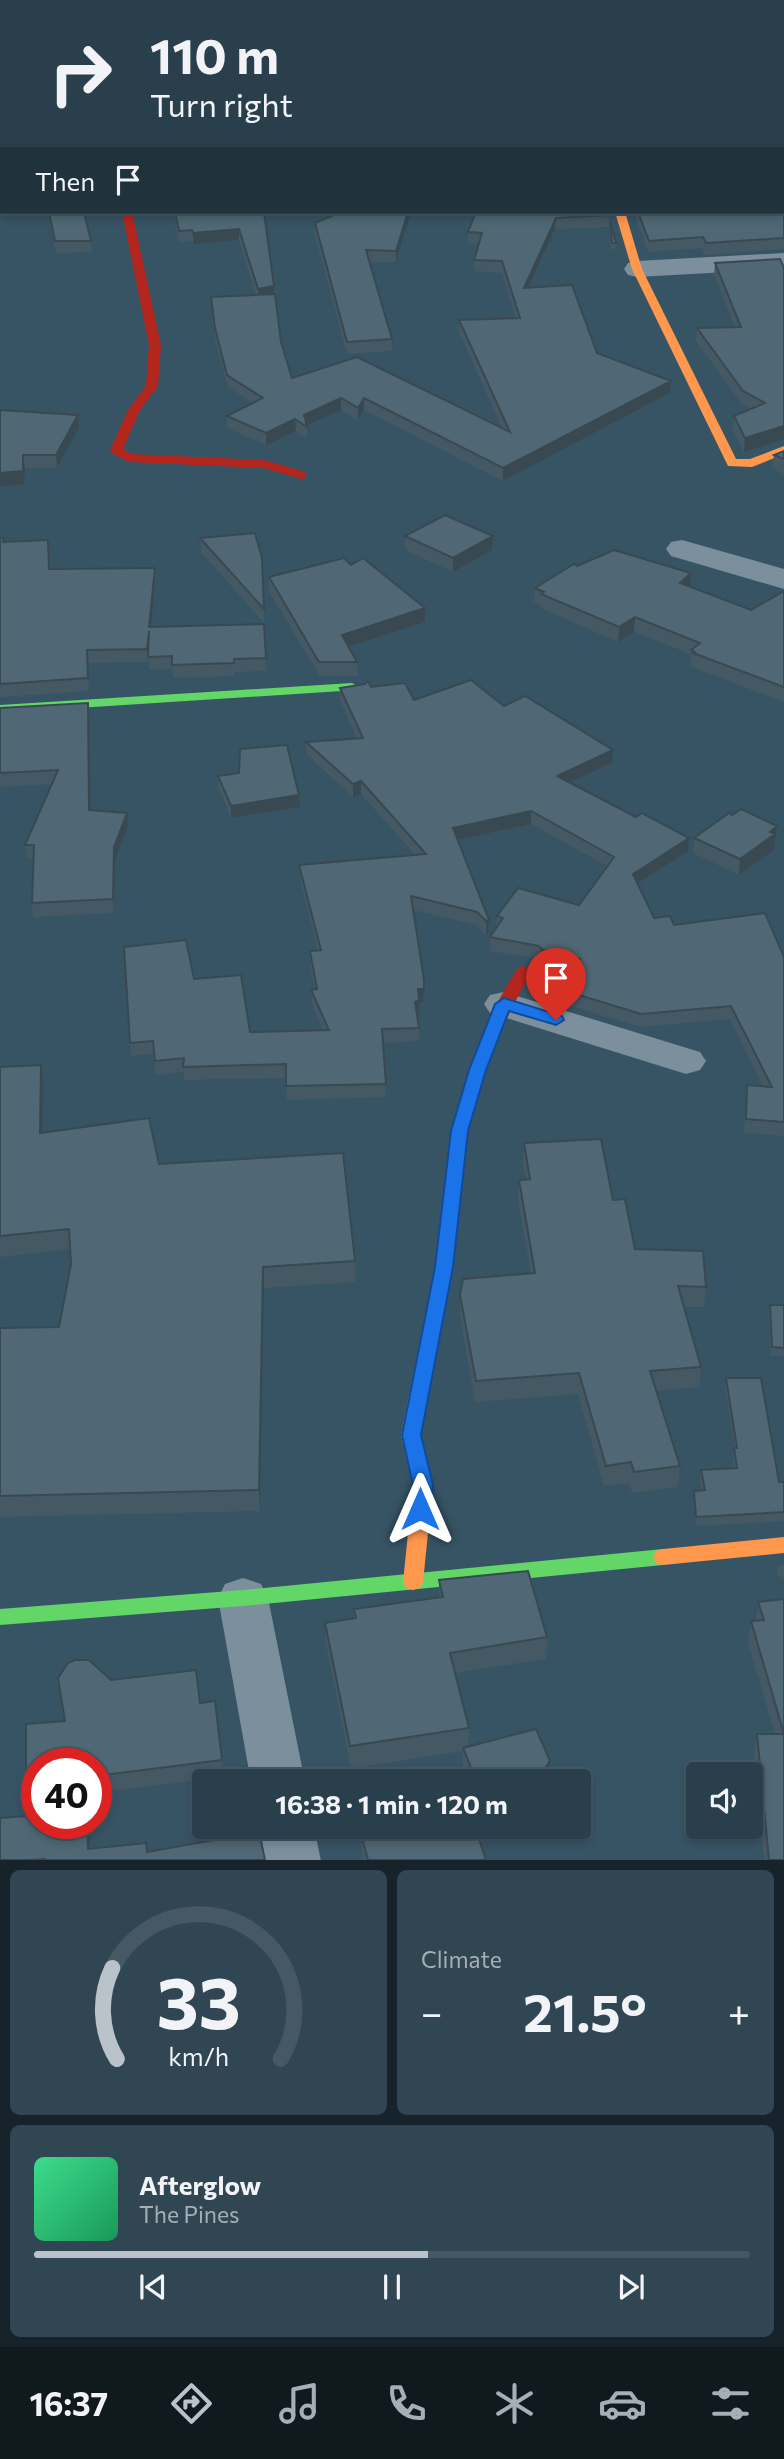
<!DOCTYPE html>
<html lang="en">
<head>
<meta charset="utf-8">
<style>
	:root { --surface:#293f4c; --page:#314653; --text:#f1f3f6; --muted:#a5afb5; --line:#455864; --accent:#b9c3c9 }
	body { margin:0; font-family:Commissioner,sans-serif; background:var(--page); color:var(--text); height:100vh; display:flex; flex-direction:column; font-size:26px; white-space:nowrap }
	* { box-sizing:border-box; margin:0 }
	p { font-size:23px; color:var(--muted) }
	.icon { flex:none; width:38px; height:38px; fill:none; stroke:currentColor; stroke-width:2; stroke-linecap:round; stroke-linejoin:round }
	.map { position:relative; height:1860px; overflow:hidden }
	.sheet { display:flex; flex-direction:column; gap:10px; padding:10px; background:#17232a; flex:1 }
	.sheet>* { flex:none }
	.banner { position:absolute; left:0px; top:0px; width:784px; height:214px; box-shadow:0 4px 10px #0003,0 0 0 2px var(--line); background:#293f4c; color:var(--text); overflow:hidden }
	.tools { position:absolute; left:686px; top:1762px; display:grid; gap:14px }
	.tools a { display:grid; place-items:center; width:77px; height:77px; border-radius:7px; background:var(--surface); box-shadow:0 4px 10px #0003,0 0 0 2px var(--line); font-size:35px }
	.speed { position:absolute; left:21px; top:1748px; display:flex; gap:14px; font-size:35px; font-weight:700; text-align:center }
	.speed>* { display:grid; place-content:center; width:91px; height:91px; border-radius:50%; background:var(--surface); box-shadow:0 4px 10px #0003,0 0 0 2px var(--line); line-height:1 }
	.speed .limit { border:10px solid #d22; background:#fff; color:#111 }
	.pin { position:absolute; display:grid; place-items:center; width:60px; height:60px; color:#fff; margin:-72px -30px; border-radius:50% 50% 50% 0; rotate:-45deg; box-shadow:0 0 7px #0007 }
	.pin .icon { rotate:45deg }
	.me { position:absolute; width:77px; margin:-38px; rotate:0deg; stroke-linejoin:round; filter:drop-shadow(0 0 5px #0008) }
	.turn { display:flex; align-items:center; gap:24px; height:147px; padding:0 35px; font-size:32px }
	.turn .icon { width:91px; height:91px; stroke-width:2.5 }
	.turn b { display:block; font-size:49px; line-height:60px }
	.then { display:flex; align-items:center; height:66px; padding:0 35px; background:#0003; gap:14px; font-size:26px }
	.big { font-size:52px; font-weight:700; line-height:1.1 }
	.sheet .tile { flex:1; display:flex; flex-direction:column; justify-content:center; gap:10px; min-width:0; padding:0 24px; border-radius:10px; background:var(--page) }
	.sheet .dial { align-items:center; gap:0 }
	.dial svg { height:182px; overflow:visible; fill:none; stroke:var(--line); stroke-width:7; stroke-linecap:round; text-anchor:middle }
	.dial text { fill:var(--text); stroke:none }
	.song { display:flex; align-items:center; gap:21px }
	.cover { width:84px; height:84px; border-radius:10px; background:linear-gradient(135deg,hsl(150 70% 55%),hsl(150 70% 35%)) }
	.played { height:7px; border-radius:4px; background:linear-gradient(90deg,var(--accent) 55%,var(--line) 55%) }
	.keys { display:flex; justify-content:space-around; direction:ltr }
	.heat { display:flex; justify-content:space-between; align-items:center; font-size:38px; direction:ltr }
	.sheet .tiles { flex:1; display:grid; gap:10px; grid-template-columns:1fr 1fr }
	.tile:last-child { grid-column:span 2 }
	.trip { position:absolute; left:192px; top:1769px; width:399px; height:70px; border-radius:7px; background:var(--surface); box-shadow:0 4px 10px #0003,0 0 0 2px var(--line); font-weight:700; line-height:70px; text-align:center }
	.menu { display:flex; height:112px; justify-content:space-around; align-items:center; background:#10191e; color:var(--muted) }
	.menu .icon { width:49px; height:49px }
	.menu .current { color:var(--accent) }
	.menu b { font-size:32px; color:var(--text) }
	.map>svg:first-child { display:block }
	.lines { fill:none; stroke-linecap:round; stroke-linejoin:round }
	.street { fill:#7b909c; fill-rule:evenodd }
	.fast { fill:#63d668; fill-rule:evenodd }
	.slow { fill:#ff974d; fill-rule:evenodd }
	.jam { fill:#b3261e; fill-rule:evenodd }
	.wall { fill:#455965 }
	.shaded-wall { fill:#384952 }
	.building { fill:#506875; stroke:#384952; stroke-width:2 }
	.route { fill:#1a73e8; stroke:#114b97; stroke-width:2 }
</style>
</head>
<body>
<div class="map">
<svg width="784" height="1861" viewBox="0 0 784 1861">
	<rect width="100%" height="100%" fill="#375465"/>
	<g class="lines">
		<path class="street" d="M0 141H2V155H0Z
			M782 159H784V173H782Z
			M784 253V269L637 277 628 275 624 269 628 263 637 261Z
			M682 540 784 569V589L671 556 666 549 671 542Z
			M504 992 700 1052 706 1061 700 1070 686 1074 490 1013 484 1004 490 995Z
			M243 1578 261 1584 268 1598 305 1782H251L218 1598 225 1584Z
			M260 1827H314L321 1861H265Z"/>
		<path class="fast" d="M352 683 359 687 357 690 0 713V705Z
			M663 1549 670 1551 673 1557 670 1563 663 1565 243 1606 0 1625V1609L243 1590Z"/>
		<path class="slow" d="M615 212H625L642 269 736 459H750L784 446V454L752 467 728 466 632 269Z
			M448 1224 454 1226 457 1230 453 1267 421 1435 433 1485 423 1582 420 1588 413 1590 406 1588 403 1582 413 1485 401 1435 435 1267 439 1230 442 1226Z
			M784 1537V1553L663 1565 656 1563 653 1557 656 1551 663 1549Z"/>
		<path class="jam" d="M122 212H132L161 345 158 386 140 410 123 449 132 454 264 460 306 472V478L302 479 263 468 129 462 112 453 110 450 128 410 146 386 149 345Z
			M524 966 532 971C507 1015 485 1061 473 1111 464 1150 461 1190 457 1230L454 1234H442L439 1230C451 1131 462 1054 518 968Z"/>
	</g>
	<path class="wall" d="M0 0 2 2V119H0Z
		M784 195V249L705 255 702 248 648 252 634 212H782Z
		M48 212H84L91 241 92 252 56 253Z
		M173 212H264L281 342 292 378 502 428 459 332V320L516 318 502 273 474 271V260L479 244 468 243V232L475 214 445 212H608L609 227 555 229 529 287 597 353 670 393 503 481 364 410 358 420 341 410 307 426V439L296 431 266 445 227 428V416L253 403 228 387 215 340 211 297 256 295 239 240 193 244 192 241 179 242Z
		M341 212H411L396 262H370L392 339V351L347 354 315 235V223Z
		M610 222 616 243 615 249H611Z
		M715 263 784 268V439L744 452 733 430 734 416 751 409 742 404 696 341 697 328 735 327 714 275Z
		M0 410 78 415 79 428 57 468H25L24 484Z
		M784 451V474L772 468 774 455Z
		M405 536 492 550 453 572 405 550Z
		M0 538 4 542 48 540 50 569 155 568V581L151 627 264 624 266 671 234 672V676L173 678 172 669 149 670 148 657V662L88 663 89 691 0 697Z
		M200 538 262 558 264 623 201 552Z
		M351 565 425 608V622L349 647 357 662 358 676H320L269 591V577Z
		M691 573 690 587 751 610 784 591V702L692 667V665H690L691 654 634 632 618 642 541 608V605L534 602 535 588Z
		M371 687 414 700 504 706 613 750 612 763 570 783 636 817 689 838 688 851 637 884 654 918 784 957V1136L744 1133 747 1085 763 1087 730 1019 640 1027 558 1002 559 989 571 971 542 964 539 959 490 951V937L496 928 497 916 579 905 607 866 531 824 458 840 489 920 488 933 486 935 477 925 413 910 424 980 423 1002 419 1003V1014H417L419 1028V1041L383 1043 386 1097 287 1100 286 1078 184 1080V1072L156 1075 153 1054 131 1056 124 947 194 979 250 1032 323 1030 312 1004 311 990 315 989 310 964V951L318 950 300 878 299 865 415 855 361 794 353 797 307 755 306 742 357 739 340 700V688Z
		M0 708 89 716 90 810 128 826 115 860 114 913 33 917 32 903 34 859 27 858 25 845 52 784 0 787Z
		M218 776 299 795 300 807 231 818 218 788Z
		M777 826 774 850 739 875 693 853 694 838Z
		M41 1065 43 1084 42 1133 159 1164 355 1261V1282L264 1288 260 1511 0 1517V1328L59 1327 71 1264 70 1249 0 1257V1067Z
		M524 1143 613 1200 635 1249 706 1287 704 1307H683L701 1367 699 1387 656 1391 680 1466 678 1487 632 1493 629 1483 604 1486 578 1394 475 1402 460 1315V1295L531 1274 518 1200 519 1180 526 1179 523 1163Z
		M770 1305H784V1356H771L769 1314Z
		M726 1378 779 1482H784V1521L696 1526 694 1500V1491L702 1490 700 1479 701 1470 734 1468 733 1457 734 1448H735L725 1387Z
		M784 1565V1578L777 1575 778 1566Z
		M439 1580 547 1637 546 1659 455 1673 469 1728 468 1747 550 1761 549 1778 547 1782H470L463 1765V1751L351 1768 326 1644 325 1623 354 1619V1609L439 1598Z
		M784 1599V1860H764L754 1755 757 1734H775L748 1643 751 1621H756L758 1602Z
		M75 1660H89L111 1680 196 1670 200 1703 215 1701 223 1777 96 1793V1764H37V1824H89V1849L146 1843 147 1852 259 1832 265 1860H0V1818L26 1816V1724L64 1721 58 1678 68 1663Z
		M361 1834 486 1860H363L361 1851Z"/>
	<path class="shaded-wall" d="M782 134H784V144H782Z
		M408 212H411L396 262V251Z
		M556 218 555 229 523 299 524 288Z
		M239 229V240L193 244V233Z
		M274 286V297L258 301V289Z
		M671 381 670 393 503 481V468Z
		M341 398V410L306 426 304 415Z
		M364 398V410L358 420V408Z
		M78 415 79 428 57 468 56 455Z
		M295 419 296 431 266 445V433Z
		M784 426V439L744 452 745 438Z
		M23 455 25 468 24 484 0 487V473Z
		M493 536 492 550 453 572V558Z
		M155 568V581L150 640 149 627Z
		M691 573 690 587 680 583Z
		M425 608V622L342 649V635Z
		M635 617 634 632 618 642 619 627Z
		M88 703 89 716 91 823 89 810Z
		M613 750 612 763 556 789 557 776Z
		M361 781V794L353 797V784Z
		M299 795 300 807 231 818V806Z
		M531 811V824L453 841V828Z
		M127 813 128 826 115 860 114 913 113 899 114 847Z
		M777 826 774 850 739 875 740 859 770 832Z
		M689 838 688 851 632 887 633 874Z
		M489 920 488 933 486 935V921Z
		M418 989H424L423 1002 419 1003V1014L414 1015 415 1002Z
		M41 1065 43 1084 42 1153 40 1133Z
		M263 1267 264 1288 260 1511 259 1490Z
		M550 1761 549 1778 547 1782H529Z
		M87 1824H89L90 1860 88 1849Z"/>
	<path class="building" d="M0 0H780V2H2V108H0Z
		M782 6H784V134H782Z
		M782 195H784V238L706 243 703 237 649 241 638 212H782Z
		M49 212H84L91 241H55Z
		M175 212H264L274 286 258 289 239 229 193 233 192 230 179 231Z
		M341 212H408L396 251 366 250 392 339 347 342 315 223Z
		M476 212H608L609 215 556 218 524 288 572 285 597 353 671 381 503 468 364 398 358 408 341 398 304 415 307 427 295 419 266 433 227 416 263 398 227 375 215 328 211 297 275 294 281 342 292 378 357 357 510 432 459 320 520 318 502 261 474 260 482 233 468 232Z
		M610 222 616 243H612Z
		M780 259 784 268V426L745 438 734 416 765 403 743 391 697 328 741 327 715 263Z
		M0 410 78 415 56 455H23V471L0 473Z
		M784 451V459L774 455Z
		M445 515 493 536 453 558 405 536Z
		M255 533 262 558 264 609 200 538Z
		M0 538H4L3 542 48 540 49 569 155 568 149 627 264 624 266 658 234 659V663L172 665V656L148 657 149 631 147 649 87 650 88 678 0 684Z
		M614 550 691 573 680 583 751 610 784 591V687L693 653 695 652 691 650 700 643 635 617 619 627 541 594 544 592 535 588 574 564 577 566Z
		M344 558 351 565 363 558 425 608 342 635 357 662H319L269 577Z
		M471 680 504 706 525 696 613 750 557 776 636 817 642 813 689 838 633 874 654 918 670 916 674 925 765 913 784 957V1122L746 1119 747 1085 772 1087 731 1006 641 1014 559 989 580 959 543 950 539 946 490 937 503 918 497 916 518 888 579 905 614 857 531 811 453 828 489 920 486 921 477 912 411 896 424 980V989H418L419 1000 415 1002 419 1028 382 1029 386 1084 286 1086V1064L183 1067 184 1058 155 1061 153 1041 130 1043 124 947 186 940 194 979 241 975 250 1032 329 1030 311 990 317 989 310 951 321 950 299 865 426 854 361 781 353 784 306 742 363 738 340 688 365 684 368 681 371 687 405 683 414 700Z
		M88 703 89 810 127 813 114 847 113 899 32 903 34 845H25L58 770 0 773V708Z
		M287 745 299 795 231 806 218 776 239 773 240 749Z
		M741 809 777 826 770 832 775 834 740 859 694 838 729 813 732 815Z
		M41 1065 40 1133 149 1118 159 1164 343 1153 355 1261 263 1267 259 1490 0 1496V1328L59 1327 71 1264 69 1229 0 1236V1067Z
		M601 1139 613 1200 625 1199 635 1249 703 1251 706 1287 678 1286 701 1367 650 1371 680 1466 634 1472 631 1462 606 1466 579 1373 476 1381 460 1295 463 1279 535 1273 519 1180 530 1179 524 1143Z
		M770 1305H784V1348L772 1347Z
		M726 1378H761L779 1482H784V1512L696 1517 694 1491 705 1490 701 1470 737 1468 734 1448H737Z
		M528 1571 547 1637 450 1653 469 1728 350 1746 325 1623 356 1618 354 1609 443 1597 439 1580Z
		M784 1599V1860H769L757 1734H784L751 1621 764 1620 758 1602Z
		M75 1660H89L111 1680 196 1670 200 1703 215 1701 222 1760 96 1776V1764H37V1824H87L88 1849 146 1843 147 1852 259 1832 265 1860H45V1859L29 1860H0V1818L26 1816V1724L65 1721 58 1678 68 1663Z
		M536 1729 550 1761 537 1779 529 1782H477L463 1748Z
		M397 1827H475L486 1860H368L361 1834Z"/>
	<path class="route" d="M504 998 562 1016 564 1020 556 1025 509 1011 486 1070 468 1131 453 1267 421 1435 433 1485 428 1515 420 1517 413 1515 410 1509 413 1485 402 1435 435 1267 451 1131 469 1070 495 1004Z"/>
</svg>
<div class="tools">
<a><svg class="icon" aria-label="sound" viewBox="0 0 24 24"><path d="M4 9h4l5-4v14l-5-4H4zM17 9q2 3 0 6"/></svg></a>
</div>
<div class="speed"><div class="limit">40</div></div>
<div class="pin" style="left:556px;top:1020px;background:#d93025"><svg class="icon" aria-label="arrive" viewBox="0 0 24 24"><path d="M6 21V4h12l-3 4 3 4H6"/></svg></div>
<svg class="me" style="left:420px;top:1509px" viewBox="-20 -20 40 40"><path d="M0-17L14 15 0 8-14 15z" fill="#1a73e8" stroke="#fff" stroke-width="4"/></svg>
<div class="trip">16:38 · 1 min · 120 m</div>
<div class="banner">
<div class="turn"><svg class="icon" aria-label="right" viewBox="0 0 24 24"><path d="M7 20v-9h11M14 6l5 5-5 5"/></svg><div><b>110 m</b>Turn right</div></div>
<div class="then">Then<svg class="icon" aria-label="arrive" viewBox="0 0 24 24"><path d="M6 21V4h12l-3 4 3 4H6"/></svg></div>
</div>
</div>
<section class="sheet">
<div class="tiles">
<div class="tile dial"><svg viewBox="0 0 100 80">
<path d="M14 69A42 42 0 1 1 86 69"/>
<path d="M14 69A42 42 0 0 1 12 29" stroke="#b9c3c9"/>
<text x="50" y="56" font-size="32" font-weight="700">33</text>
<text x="50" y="72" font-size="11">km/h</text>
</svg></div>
<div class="tile"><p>Climate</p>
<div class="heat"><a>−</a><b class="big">21.5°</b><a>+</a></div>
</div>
<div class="tile">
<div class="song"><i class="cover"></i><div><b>Afterglow</b><p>The Pines</p></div></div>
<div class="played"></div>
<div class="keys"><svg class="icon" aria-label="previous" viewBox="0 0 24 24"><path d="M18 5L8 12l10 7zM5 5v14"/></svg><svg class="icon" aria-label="pause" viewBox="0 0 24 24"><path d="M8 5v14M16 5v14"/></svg><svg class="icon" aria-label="next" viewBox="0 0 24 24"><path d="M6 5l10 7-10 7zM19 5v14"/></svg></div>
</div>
</div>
</section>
<nav class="menu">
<b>16:37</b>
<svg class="icon current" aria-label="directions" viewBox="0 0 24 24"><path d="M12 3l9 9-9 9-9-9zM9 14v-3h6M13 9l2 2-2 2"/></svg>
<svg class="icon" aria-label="music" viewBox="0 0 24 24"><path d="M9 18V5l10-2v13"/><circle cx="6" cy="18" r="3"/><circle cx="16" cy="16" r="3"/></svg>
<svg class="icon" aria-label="phone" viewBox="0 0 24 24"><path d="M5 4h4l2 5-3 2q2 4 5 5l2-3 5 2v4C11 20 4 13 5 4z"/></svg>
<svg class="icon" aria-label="climate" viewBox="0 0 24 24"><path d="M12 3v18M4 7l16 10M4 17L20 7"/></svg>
<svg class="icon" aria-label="car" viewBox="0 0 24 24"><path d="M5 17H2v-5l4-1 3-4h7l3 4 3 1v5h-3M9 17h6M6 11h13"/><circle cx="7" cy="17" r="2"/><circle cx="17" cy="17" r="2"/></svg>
<svg class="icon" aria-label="filters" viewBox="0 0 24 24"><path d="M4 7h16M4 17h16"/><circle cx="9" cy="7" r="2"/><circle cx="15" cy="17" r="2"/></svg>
</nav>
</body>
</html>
